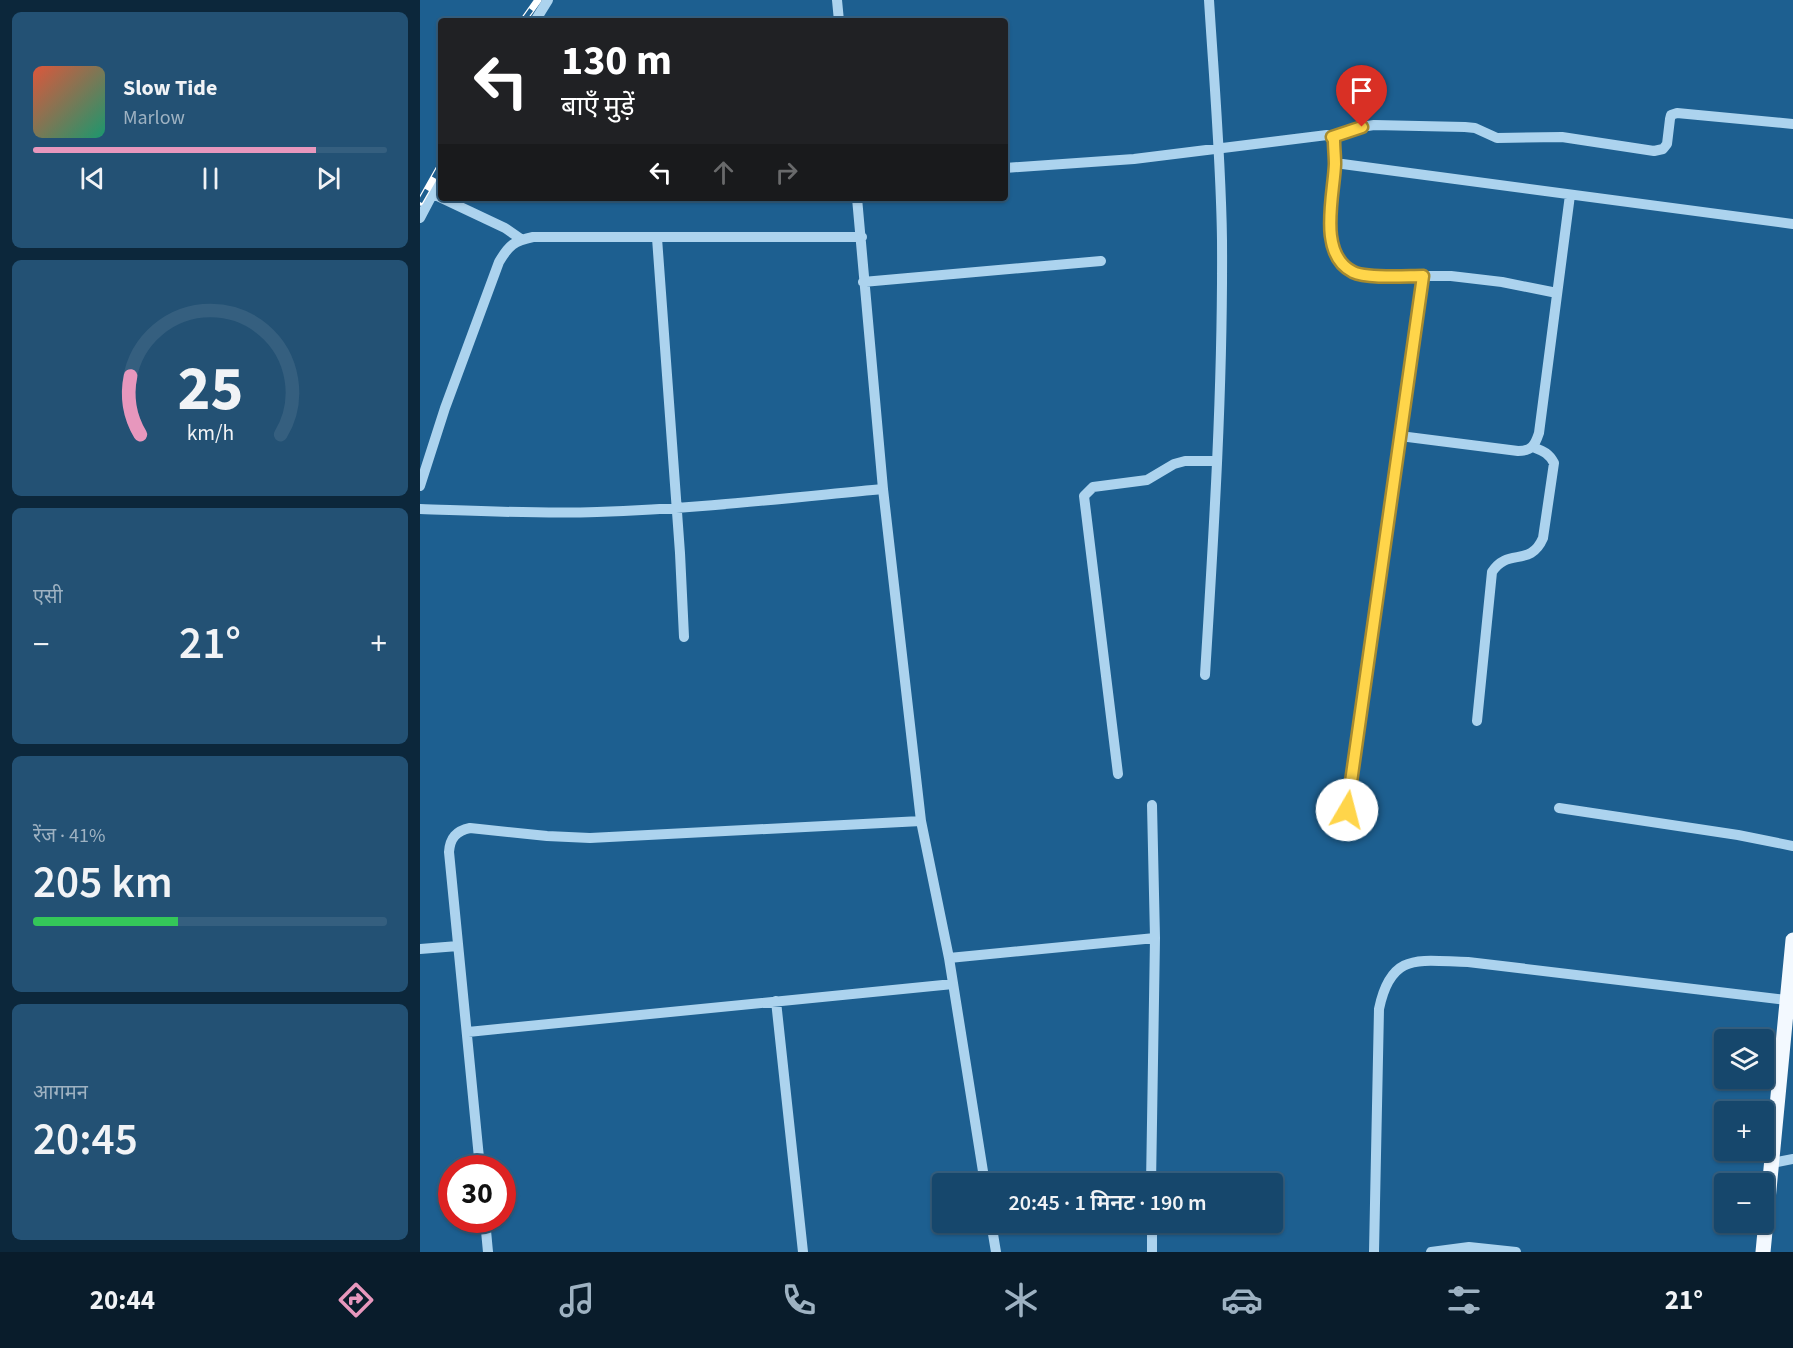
<!DOCTYPE html>
<html lang="hi">
<head>
<meta charset="utf-8">
<style>
	:root { --surface:#16476c; --page:#235174; --text:#f1f3f6; --muted:#9eb2c2; --line:#355f7f; --accent:#e797bd }
	body { margin:0; font-family:"Source Sans 3","Noto Sans Devanagari",sans-serif; background:var(--page); color:var(--text); height:100vh; display:flex; flex-direction:column; font-size:22px; white-space:nowrap }
	* { box-sizing:border-box; margin:0 }
	p { font-size:20px; color:var(--muted) }
	.icon { flex:none; width:33px; height:33px; fill:none; stroke:currentColor; stroke-width:2; stroke-linecap:round; stroke-linejoin:round }
	.map { position:relative; flex:1; overflow:hidden }
	.details { display:flex; flex-direction:column; gap:12px; padding:12px; background:#0c273b; width:420px }
	.details>* { flex:none }
	.hud { position:absolute; left:18px; top:18px; width:570px; height:183px; border-radius:6px; box-shadow:0 2px 4px #0004,0 0 0 2px var(--line); background:#202124; color:#fff; overflow:hidden }
	.fabs { position:absolute; left:1294px; top:1029px; display:grid; gap:12px }
	.fabs a { display:grid; place-items:center; width:60px; height:60px; border-radius:6px; background:var(--surface); box-shadow:0 2px 4px #0004,0 0 0 2px var(--line); font-size:30px }
	.speed { position:absolute; left:18px; top:1155px; display:flex; gap:12px; font-size:30px; font-weight:700; text-align:center }
	.speed>* { display:grid; place-content:center; width:78px; height:78px; border-radius:50%; background:var(--surface); box-shadow:0 2px 4px #0004,0 0 0 2px var(--line); line-height:1 }
	.speed .limit { border:9px solid #d22; background:#fff; color:#111 }
	.pin { position:absolute; display:grid; place-items:center; width:51px; height:51px; color:#fff; margin:-62px -26px; border-radius:50% 50% 50% 0; rotate:-45deg; box-shadow:0 0 6px #0007 }
	.pin .icon { rotate:45deg }
	.me { position:absolute; width:66px; margin:-33px; rotate:8deg; stroke-linejoin:round; filter:drop-shadow(0 0 4px #0008) }
	.turn { display:flex; align-items:center; gap:21px; height:126px; padding:0 24px; font-size:27px }
	.turn .icon { width:78px; height:78px; stroke-width:2.5 }
	.turn b { display:block; font-size:42px; line-height:51px }
	.lanes { display:flex; align-items:center; height:57px; padding:0 24px; background:#0003; justify-content:center; gap:30px; direction:ltr }
	.lanes .off { opacity:.35 }
	.big { font-size:45px; font-weight:600; line-height:1.1 }
	.details .tile { flex:1; display:flex; flex-direction:column; justify-content:center; gap:9px; min-width:0; padding:0 21px; border-radius:9px; background:var(--page) }
	.details .dial { align-items:center; gap:0 }
	.dial svg { height:156px; overflow:visible; fill:none; stroke:var(--line); stroke-width:7; stroke-linecap:round; text-anchor:middle }
	.dial text { fill:var(--text); stroke:none }
	.song { display:flex; align-items:center; gap:18px }
	.cover { width:72px; height:72px; border-radius:9px; background:linear-gradient(135deg,hsl(10 70% 55%),hsl(160 70% 35%)) }
	.played { height:6px; border-radius:3px; background:linear-gradient(90deg,var(--accent) 80%,var(--line) 80%) }
	.keys { display:flex; justify-content:space-around; direction:ltr }
	.heat { display:flex; justify-content:space-between; align-items:center; font-size:33px; direction:ltr }
	.charge { height:9px; border-radius:4px; background:linear-gradient(90deg,#34c759 41%,var(--line) 0) }
	.trip { position:absolute; left:512px; top:1173px; width:351px; height:60px; border-radius:6px; background:var(--surface); box-shadow:0 2px 4px #0004,0 0 0 2px var(--line); font-weight:600; line-height:60px; text-align:center }
	.dock { display:flex; height:96px; justify-content:space-around; align-items:center; background:#091c2b; color:var(--muted) }
	.dock .icon { width:42px; height:42px }
	.dock .selected { color:var(--accent) }
	.dock b { font-size:27px; color:var(--text) }
	main { display:flex; flex:1; min-height:0 }
	.map>svg:first-child { display:block }
	.lines { fill:none; stroke-linecap:round; stroke-linejoin:round }
	.minor { stroke:#acd3ee; stroke-width:10 }
	.major { stroke:#f3f9ff; stroke-width:15 }
	.rail-casing { stroke:#fff; stroke-width:7 }
	.rail { stroke:#1d5f90; stroke-width:4.5; stroke-dasharray:14; stroke-linecap:butt }
	.route-casing { stroke:#a68a30; stroke-width:15 }
	.route { stroke:#ffd54a; stroke-width:10 }
</style>
</head>
<body>
<main>
<section class="details">
<div class="tile">
<div class="song"><i class="cover"></i><div><b>Slow Tide</b><p>Marlow</p></div></div>
<div class="played"></div>
<div class="keys"><svg class="icon" aria-label="previous" viewBox="0 0 24 24"><path d="M18 5L8 12l10 7zM5 5v14"/></svg><svg class="icon" aria-label="pause" viewBox="0 0 24 24"><path d="M8 5v14M16 5v14"/></svg><svg class="icon" aria-label="next" viewBox="0 0 24 24"><path d="M6 5l10 7-10 7zM19 5v14"/></svg></div>
</div>
<div class="tile dial"><svg viewBox="0 0 100 80">
<path d="M14 69A42 42 0 1 1 86 69"/>
<path d="M14 69A42 42 0 0 1 9 39" stroke="#e797bd"/>
<text x="50" y="56" font-size="32" font-weight="700">25</text>
<text x="50" y="72" font-size="11">km/h</text>
</svg></div>
<div class="tile"><p>एसी</p>
<div class="heat"><a>−</a><b class="big">21°</b><a>+</a></div>
</div>
<div class="tile"><p>रेंज · 41%</p><b class="big">205 km</b><div class="charge"></div></div>
<div class="tile"><p>आगमन</p><b class="big">20:45</b></div>
</section>
<div class="map">
<svg width="1373" height="1252" viewBox="0 0 1373 1252">
	<rect width="100%" height="100%" fill="#1d5f90"/>
	<g class="lines">
		<path class="minor" d="M417 0 419 21
			M115 21 128 0
			M912 137 935 128 954 125 1045 127 1055 128 1077 138 1142 137 1234 151 1243 149 1247 144 1250 119 1251 115 1257 113 1373 124
			M915 163 1373 224
			M585 168 714 159 907 135 914 140 915 163 910 213 912 241 918 259 934 273 968 276H1031L1082 282 1137 293
			M13 194 85 228 101 239
			M437 198 463 489 501 821 529 958 565 1184
			M0 218 21 178
			M237 238 260 553 264 637
			M443 282 681 261
			M980 436 1098 451C1112 451 1115 445 1119 433L1150 195
			M0 486 25 408 79 262C89 245 94 241 113 237H442
			M0 509C59 511 118 514 177 512 273 509 368 498 463 489
			M785 675C794 530 803 385 802 240 801 160 794 80 789 0
			M1057 721 1072 572C1088 547 1110 568 1123 538L1134 463C1129 453 1123 451 1113 447
			M698 774 664 496 673 487 727 480 754 464 765 461H797
			M1139 808 1318 835 1373 846
			M924 831 1003 276
			M0 949 38 946
			M529 958 735 938
			M356 1001 383 1252
			M48 1032 533 984
			M1352 1163 1373 1159
			M60 1168 29 852C30 838 36 831 50 828L127 836 170 838 501 821
			M731 1184 735 938 732 805
			M65 1220 68 1252
			M571 1222 576 1252
			M732 1222V1252
			M954 1252 959 1009C971 951 999 961 1048 962L1367 1000
			M1011 1252 1049 1247 1096 1252"/>
		<path class="major" d="M1343 1252 1373 940"/>
		<defs>
			<path id="rail" d="M103 21 118 0
				M0 202 21 165"/>
		</defs>
		<use href="#rail" class="rail-casing"/>
		<use href="#rail" class="rail"/>
	</g>
	<g class="lines">
		<defs>
			<path id="route" d="M927 810 1003 276C986 276 947 279 933 272 897 254 914 195 915 164 915 156 914 148 914 140L912 137 942 127"/>
		</defs>
		<use href="#route" class="route-casing"/>
		<use href="#route" class="route"/>
	</g>
</svg>
<div class="fabs">
<a><svg class="icon" aria-label="layers" viewBox="0 0 24 24"><path d="M12 4l9 5-9 5-9-5zM3 14l9 5 9-5"/></svg></a>
<a>+</a>
<a>−</a>
</div>
<div class="speed"><div class="limit">30</div></div>
<div class="pin" style="left:942px;top:127px;background:#d93025"><svg class="icon" aria-label="arrive" viewBox="0 0 24 24"><path d="M6 21V4h12l-3 4 3 4H6"/></svg></div>
<svg class="me" style="left:927px;top:810px" viewBox="-20 -20 40 40"><circle r="19" fill="#fff"/><path d="M0-13L10 11 0 6-10 11z" fill="#ffd54a"/></svg>
<div class="trip">20:45 · 1 मिनट · 190 m</div>
<div class="hud">
<div class="turn"><svg class="icon" aria-label="left" viewBox="0 0 24 24"><path d="M17 20v-9H6M10 6l-5 5 5 5"/></svg><div><b>130 m</b>बाएँ मुड़ें</div></div>
<div class="lanes"><svg class="icon" aria-label="left" viewBox="0 0 24 24"><path d="M17 20v-9H6M10 6l-5 5 5 5"/></svg><svg class="icon off" aria-label="ahead" viewBox="0 0 24 24"><path d="M12 20V5M6 11l6-6 6 6"/></svg><svg class="icon off" aria-label="right" viewBox="0 0 24 24"><path d="M7 20v-9h11M14 6l5 5-5 5"/></svg></div>
</div>
</div>
</main>
<nav class="dock">
<b>20:44</b>
<svg class="icon selected" aria-label="directions" viewBox="0 0 24 24"><path d="M12 3l9 9-9 9-9-9zM9 14v-3h6M13 9l2 2-2 2"/></svg>
<svg class="icon" aria-label="music" viewBox="0 0 24 24"><path d="M9 18V5l10-2v13"/><circle cx="6" cy="18" r="3"/><circle cx="16" cy="16" r="3"/></svg>
<svg class="icon" aria-label="phone" viewBox="0 0 24 24"><path d="M5 4h4l2 5-3 2q2 4 5 5l2-3 5 2v4C11 20 4 13 5 4z"/></svg>
<svg class="icon" aria-label="climate" viewBox="0 0 24 24"><path d="M12 3v18M4 7l16 10M4 17L20 7"/></svg>
<svg class="icon" aria-label="car" viewBox="0 0 24 24"><path d="M5 17H2v-5l4-1 3-4h7l3 4 3 1v5h-3M9 17h6M6 11h13"/><circle cx="7" cy="17" r="2"/><circle cx="17" cy="17" r="2"/></svg>
<svg class="icon" aria-label="filters" viewBox="0 0 24 24"><path d="M4 7h16M4 17h16"/><circle cx="9" cy="7" r="2"/><circle cx="15" cy="17" r="2"/></svg>
<b>21°</b>
</nav>
</body>
</html>
